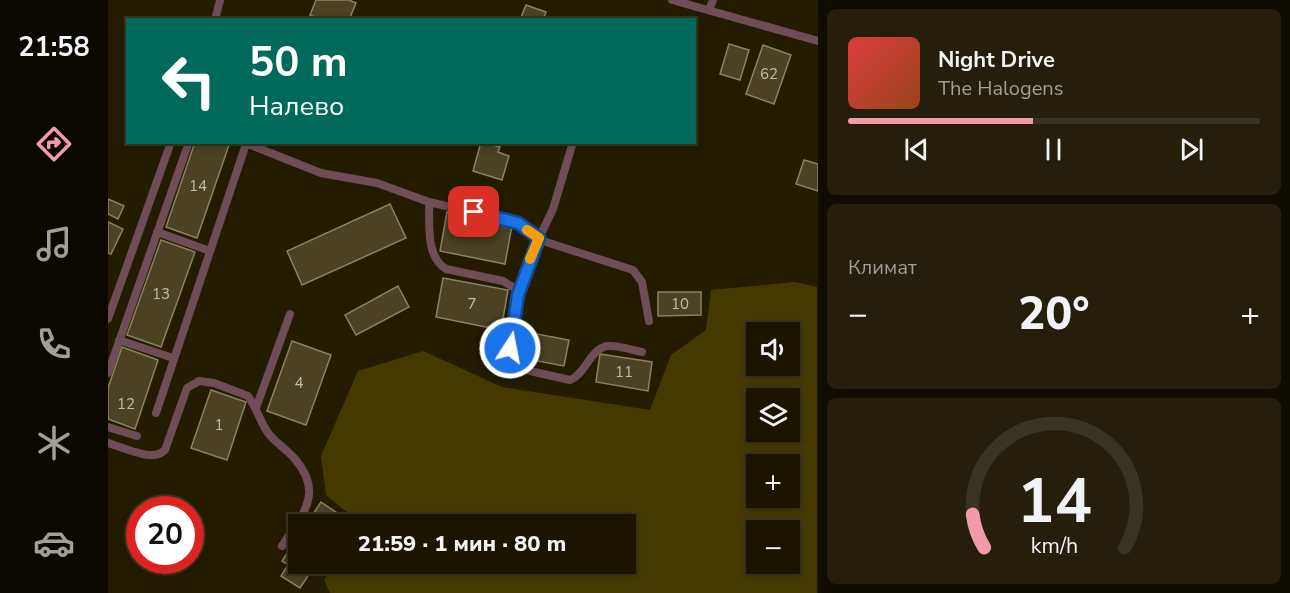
<!DOCTYPE html>
<html lang="ru">
<head>
<meta charset="utf-8">
<style>
	:root { --surface:#1b1500; --page:#241e0a; --text:#f1f3f6; --muted:#a09f99; --line:#393422; --accent:#f39aa8 }
	body { margin:0; font-family:"Nunito Sans",sans-serif; background:var(--page); color:var(--text); height:100vh; display:flex; flex-direction:column; font-size:22px; white-space:nowrap }
	* { box-sizing:border-box; margin:0 }
	p { font-size:20px; color:var(--muted) }
	.icon { flex:none; width:33px; height:33px; fill:none; stroke:currentColor; stroke-width:2; stroke-linecap:round; stroke-linejoin:round }
	.map { position:relative; flex:1; overflow:hidden }
	.panel { display:flex; flex-direction:column; gap:9px; padding:9px; background:#0f0c00; width:472px }
	.panel>* { flex:none }
	.guide { position:absolute; left:18px; top:18px; width:570px; height:126px; border-radius:0px; box-shadow:0 3px 9px #0003,0 0 0 2px var(--line); background:#00695c; color:#fff; overflow:hidden }
	.fabs { position:absolute; left:638px; top:322px; display:grid; gap:12px }
	.fabs a { display:grid; place-items:center; width:54px; height:54px; border-radius:0px; background:var(--surface); box-shadow:0 3px 9px #0003,0 0 0 2px var(--line); font-size:30px }
	.speed { position:absolute; left:18px; top:496px; display:flex; gap:12px; font-size:30px; font-weight:700; text-align:center }
	.speed>* { display:grid; place-content:center; width:78px; height:78px; border-radius:50%; background:var(--surface); box-shadow:0 3px 9px #0003,0 0 0 2px var(--line); line-height:1 }
	.speed .limit { border:9px solid #d22; background:#fff; color:#111 }
	.pin { position:absolute; display:grid; place-items:center; width:51px; height:51px; color:#fff; margin:-26px; border-radius:12px; box-shadow:0 3px 9px #0006 }
	.me { position:absolute; width:66px; margin:-33px; rotate:11deg; stroke-linejoin:round; filter:drop-shadow(0 0 4px #0008) }
	.turn { display:flex; align-items:center; gap:21px; height:126px; padding:0 24px; font-size:27px }
	.turn .icon { width:78px; height:78px; stroke-width:2.5 }
	.turn b { display:block; font-size:42px; line-height:51px }
	.big { font-size:45px; font-weight:800; line-height:1.1 }
	.panel .card { flex:1; display:flex; flex-direction:column; justify-content:center; gap:9px; min-width:0; padding:0 21px; border-radius:9px; background:var(--page) }
	.panel .dial { align-items:center; gap:0 }
	.dial svg { height:156px; overflow:visible; fill:none; stroke:var(--line); stroke-width:7; stroke-linecap:round; text-anchor:middle }
	.dial text { fill:var(--text); stroke:none }
	.song { display:flex; align-items:center; gap:18px }
	.cover { width:72px; height:72px; border-radius:9px; background:linear-gradient(135deg,hsl(0 70% 55%),hsl(20 70% 35%)) }
	.played { height:6px; border-radius:3px; background:linear-gradient(90deg,var(--accent) 45%,var(--line) 45%) }
	.keys { display:flex; justify-content:space-around; direction:ltr }
	.heat { display:flex; justify-content:space-between; align-items:center; font-size:33px; direction:ltr }
	.trip { position:absolute; left:180px; top:514px; width:348px; height:60px; border-radius:0px; background:var(--surface); box-shadow:0 3px 9px #0003,0 0 0 2px var(--line); font-weight:800; line-height:60px; text-align:center }
	main { display:flex; flex:1; min-height:0 }
	.menu { display:flex; flex-direction:column; width:108px; justify-content:space-around; align-items:center; background:#0b0800; color:var(--muted) }
	.menu .icon { width:42px; height:42px }
	.menu .current { color:var(--accent) }
	.menu b { font-size:27px; color:var(--text) }
	.map>svg:first-child { display:block }
	.green { fill:#463900; fill-rule:evenodd }
	.building { fill:#4a4222; stroke:#8b8260; stroke-width:1.5 }
	.lines { fill:none; stroke-linecap:round; stroke-linejoin:round }
	.service { stroke:#6e4d57; stroke-width:8 }
	.route-casing { stroke:#114b97; stroke-width:15 }
	.route { stroke:#1a73e8; stroke-width:10 }
	.slow { stroke:#f59e0b; stroke-width:10 }
	.labels { text-anchor:middle; stroke-width:6; stroke-linejoin:round; paint-order:stroke }
	.number-label { font-size:15px; fill:#c3bda8 }
</style>
</head>
<body>
<main>
<nav class="menu">
<b>21:58</b>
<svg class="icon current" aria-label="directions" viewBox="0 0 24 24"><path d="M12 3l9 9-9 9-9-9zM9 14v-3h6M13 9l2 2-2 2"/></svg>
<svg class="icon" aria-label="music" viewBox="0 0 24 24"><path d="M9 18V5l10-2v13"/><circle cx="6" cy="18" r="3"/><circle cx="16" cy="16" r="3"/></svg>
<svg class="icon" aria-label="phone" viewBox="0 0 24 24"><path d="M5 4h4l2 5-3 2q2 4 5 5l2-3 5 2v4C11 20 4 13 5 4z"/></svg>
<svg class="icon" aria-label="climate" viewBox="0 0 24 24"><path d="M12 3v18M4 7l16 10M4 17L20 7"/></svg>
<svg class="icon" aria-label="car" viewBox="0 0 24 24"><path d="M5 17H2v-5l4-1 3-4h7l3 4 3 1v5h-3M9 17h6M6 11h13"/><circle cx="7" cy="17" r="2"/><circle cx="17" cy="17" r="2"/></svg>
</nav>
<div class="map">
<svg width="710" height="593" viewBox="0 0 710 593">
	<rect width="100%" height="100%" fill="#241c00"/>
	<path class="green" d="M687 282 709 287V593H222L216 580 226 564H518V525H248L250 521 218 495 213 456 250 371 315 351 394 387 542 410 563 355 598 330 603 290ZM648 333H681V366H648ZM648 399H681V432H648ZM648 465H681V498H648ZM648 531H681V564H648Z"/>
	<path class="building" d="M208 0H241L248 3 241 20H213L202 15Z
		M418 5 438 12 435 20H412Z
		M621 44 641 50 632 80 612 74Z
		M655 45 683 55 666 104 638 94Z
		M87 142H113L121 145 89 238 58 227Z
		M373 142 392 147 390 152 401 156 394 180 365 171Z
		M696 160 710 164V191L688 184Z
		M0 199 16 206 10 219 0 214Z
		M282 204 298 238 194 285 179 251Z
		M339 212 404 225 397 264 332 251Z
		M0 222 15 229 3 254 0 253Z
		M53 240 87 252 53 347 19 335Z
		M335 278 400 290 393 330 328 317Z
		M290 286 301 307 248 335 237 315Z
		M550 292H593V315L550 316Z
		M418 332 461 340 456 366 413 358Z
		M184 341 223 355 198 425 159 411Z
		M14 347 50 360 27 429 0 419V388Z
		M492 354 544 362 540 391 488 382Z
		M103 390 138 402 119 460 83 448Z
		M213 502 238 519 234 525H198Z
		M190 536V564H208L192 588 173 576 180 565 174 561Z"/>
	<g class="lines">
		<path class="service" d="M564 0 710 41
			M601 10 605 0
			M107 20 112 0
			M135 142 213 173 269 183 321 202 410 223 438 242 525 270 534 282 541 321
			M321 202C322 224 317 256 338 269L395 281 408 289C415 315 394 341 408 364L422 371 462 380C478 374 482 348 500 346 510 345 524 350 534 352
			M49 232 102 251
			M410 294 423 255 445 209 465 142
			M0 319 63 142
			M11 340 65 358
			M0 373 81 142
			M148 408 182 314
			M48 413 138 144
			M0 427 29 436
			M0 443C15 447 45 463 57 450L79 388 91 381 106 383 140 396C148 407 152 421 160 433 168 443 179 450 187 459 216 493 195 514 174 546"/>
	</g>
	<g class="lines">
		<defs>
			<path id="route" d="M366 212 410 223 431 238 410 295 402 348"/>
		</defs>
		<use href="#route" class="route-casing"/>
		<use href="#route" class="route"/>
		<path class="slow" d="M419 230 431 238 422 259"/>
	</g>
	<g class="labels">
		<g class="number-label">
			<text x="661" y="79">62</text>
			<text x="90" y="191">14</text>
			<text x="53" y="299">13</text>
			<text x="364" y="309">7</text>
			<text x="572" y="309">10</text>
			<text x="516" y="377">11</text>
			<text x="191" y="388">4</text>
			<text x="18" y="409">12</text>
			<text x="111" y="430">1</text>
		</g>
	</g>
</svg>
<div class="fabs">
<a><svg class="icon" aria-label="sound" viewBox="0 0 24 24"><path d="M4 9h4l5-4v14l-5-4H4zM17 9q2 3 0 6"/></svg></a>
<a><svg class="icon" aria-label="layers" viewBox="0 0 24 24"><path d="M12 4l9 5-9 5-9-5zM3 14l9 5 9-5"/></svg></a>
<a>+</a>
<a>−</a>
</div>
<div class="speed"><div class="limit">20</div></div>
<div class="pin" style="left:366px;top:212px;background:#d93025"><svg class="icon" aria-label="arrive" viewBox="0 0 24 24"><path d="M6 21V4h12l-3 4 3 4H6"/></svg></div>
<svg class="me" style="left:402px;top:348px" viewBox="-20 -20 40 40"><circle r="17" fill="#1a73e8" stroke="#fff" stroke-width="3"/><path d="M0-11L8 9 0 5-8 9z" fill="#fff"/></svg>
<div class="trip">21:59 · 1 мин · 80 m</div>
<div class="guide">
<div class="turn"><svg class="icon" aria-label="left" viewBox="0 0 24 24"><path d="M17 20v-9H6M10 6l-5 5 5 5"/></svg><div><b>50 m</b>Налево</div></div>
</div>
</div>
<section class="panel">
<div class="card">
<div class="song"><i class="cover"></i><div><b>Night Drive</b><p>The Halogens</p></div></div>
<div class="played"></div>
<div class="keys"><svg class="icon" aria-label="previous" viewBox="0 0 24 24"><path d="M18 5L8 12l10 7zM5 5v14"/></svg><svg class="icon" aria-label="pause" viewBox="0 0 24 24"><path d="M8 5v14M16 5v14"/></svg><svg class="icon" aria-label="next" viewBox="0 0 24 24"><path d="M6 5l10 7-10 7zM19 5v14"/></svg></div>
</div>
<div class="card"><p>Климат</p>
<div class="heat"><a>−</a><b class="big">20°</b><a>+</a></div>
</div>
<div class="card dial"><svg viewBox="0 0 100 80">
<path d="M14 69A42 42 0 1 1 86 69"/>
<path d="M14 69A42 42 0 0 1 8 52" stroke="#f39aa8"/>
<text x="50" y="56" font-size="32" font-weight="700">14</text>
<text x="50" y="72" font-size="11">km/h</text>
</svg></div>
</section>
</main>
</body>
</html>
